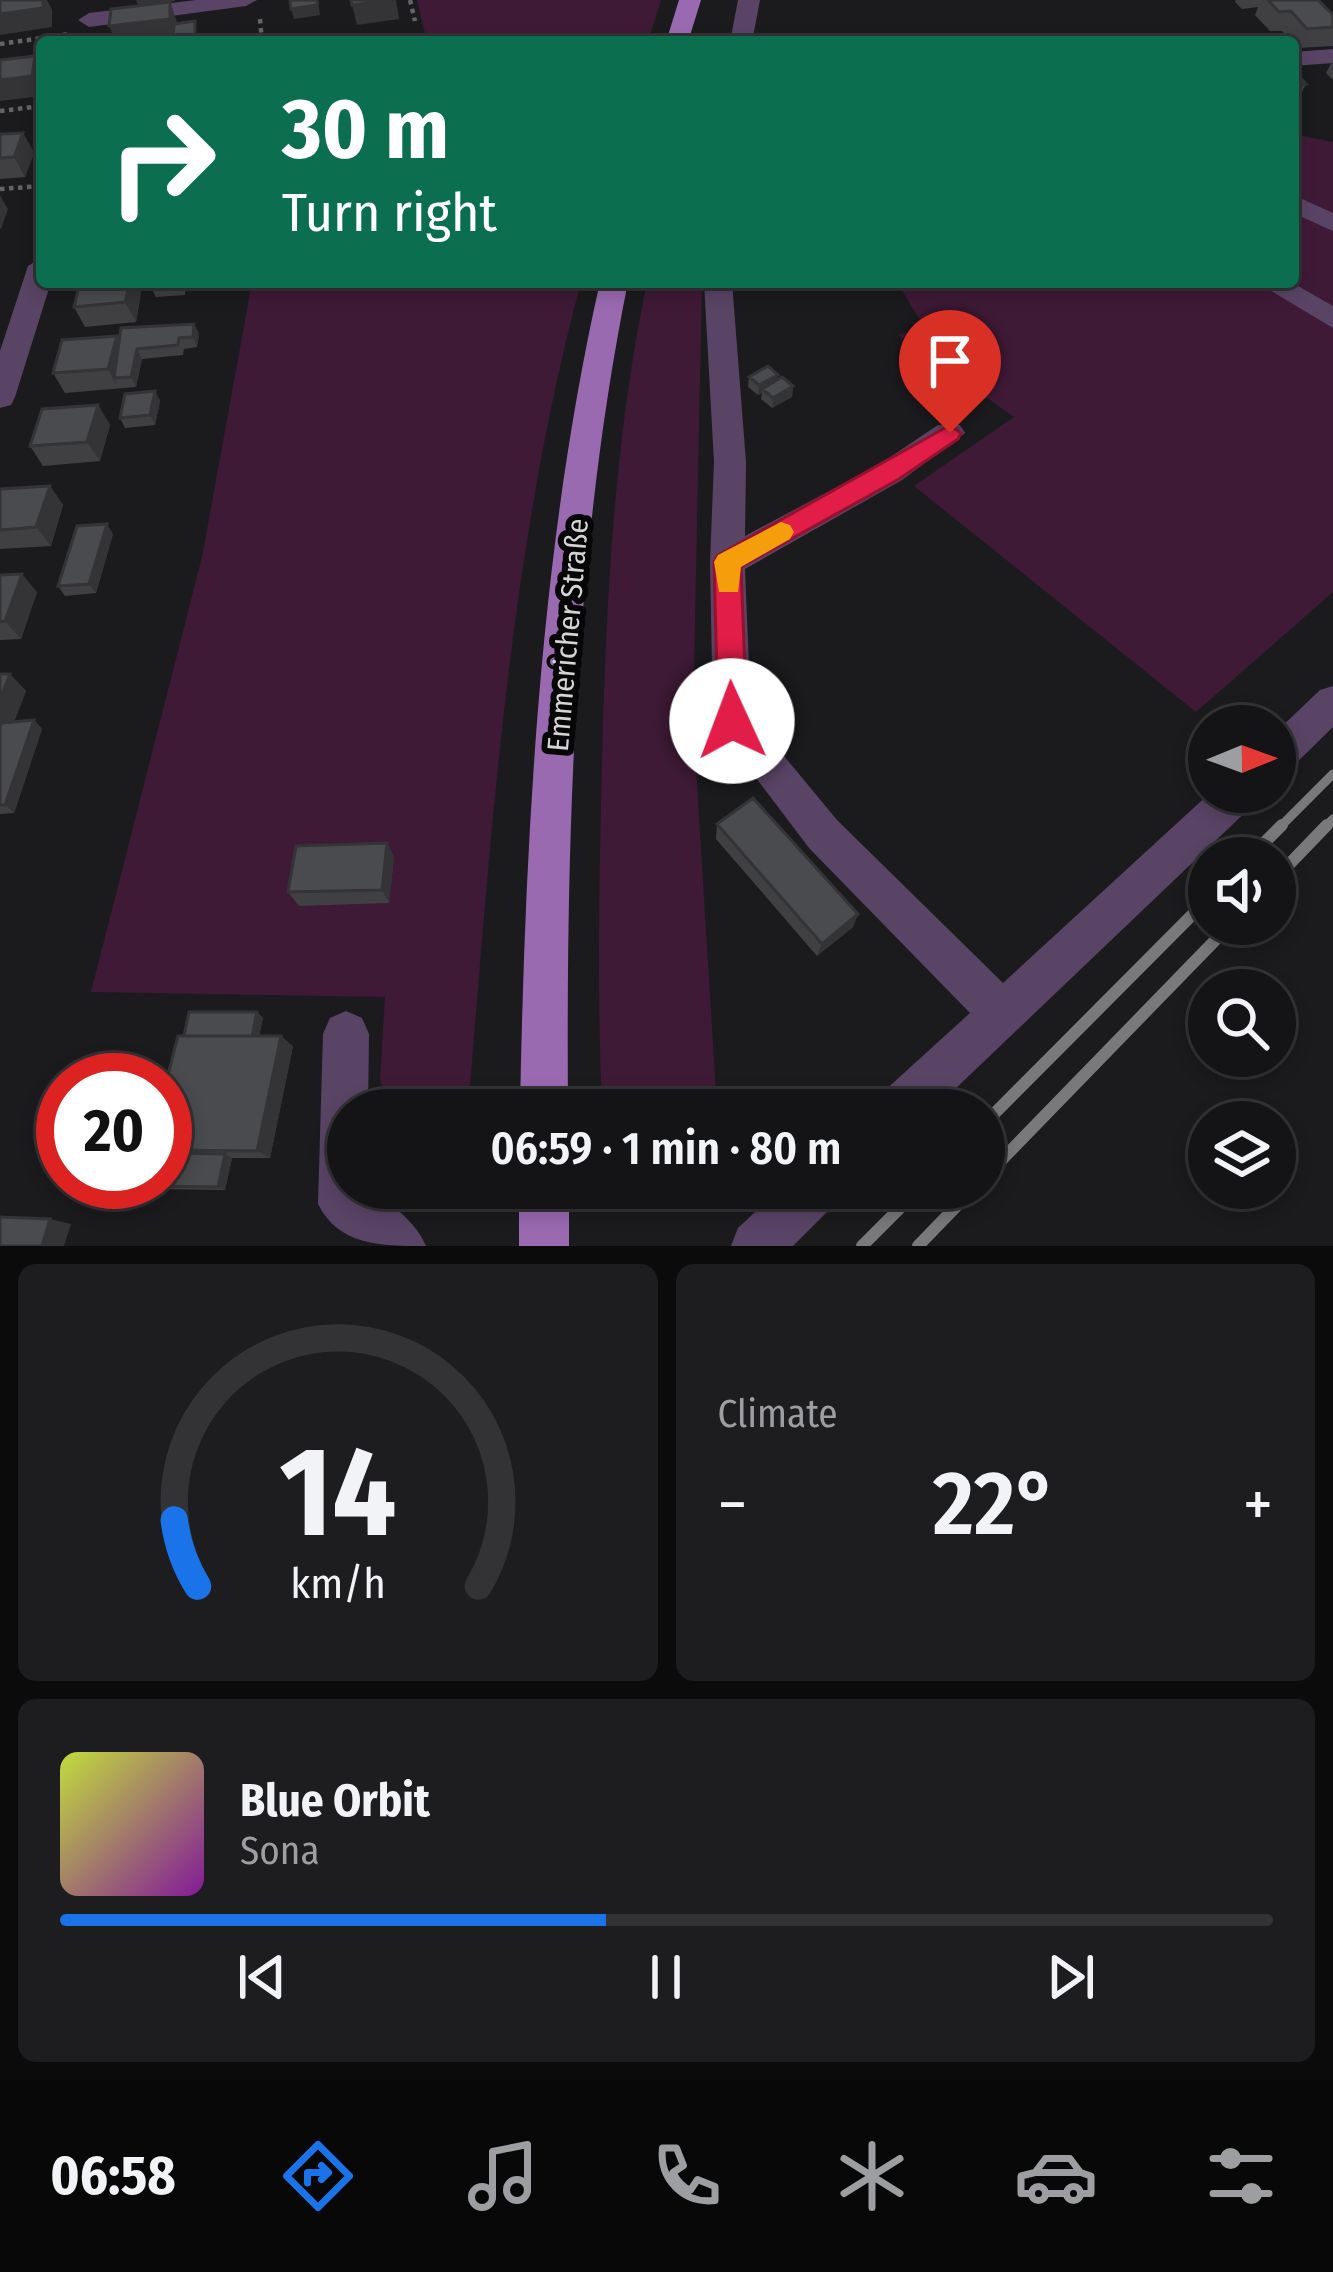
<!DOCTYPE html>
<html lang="en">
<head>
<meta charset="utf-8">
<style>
	:root { --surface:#141416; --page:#1d1d1f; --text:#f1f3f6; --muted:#9d9ea1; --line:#333335; --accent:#1a73e8 }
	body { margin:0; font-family:"Fira Sans Condensed",sans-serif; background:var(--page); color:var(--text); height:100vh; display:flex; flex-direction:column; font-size:45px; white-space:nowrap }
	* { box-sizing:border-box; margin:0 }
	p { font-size:39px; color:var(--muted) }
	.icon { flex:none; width:66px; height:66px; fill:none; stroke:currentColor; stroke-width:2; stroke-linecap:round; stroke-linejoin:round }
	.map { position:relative; height:1246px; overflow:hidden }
	.details { display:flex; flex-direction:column; gap:18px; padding:18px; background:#0b0b0c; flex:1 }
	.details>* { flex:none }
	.guide { position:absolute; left:36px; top:36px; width:1263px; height:252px; border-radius:12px; box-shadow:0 6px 18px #0003,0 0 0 3px var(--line); background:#0b6e4f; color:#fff; overflow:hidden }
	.needle { width:78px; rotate:89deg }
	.fabs { position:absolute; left:1188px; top:705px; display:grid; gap:24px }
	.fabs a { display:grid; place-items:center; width:108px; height:108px; border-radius:50%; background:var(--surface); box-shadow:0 6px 18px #0003,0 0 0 3px var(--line); font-size:60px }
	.speed { position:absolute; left:36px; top:1053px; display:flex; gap:24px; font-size:60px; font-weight:700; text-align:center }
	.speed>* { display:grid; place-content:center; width:156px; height:156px; border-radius:50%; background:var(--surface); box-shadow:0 6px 18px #0003,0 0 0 3px var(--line); line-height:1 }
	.speed .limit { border:18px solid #d22; background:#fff; color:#111 }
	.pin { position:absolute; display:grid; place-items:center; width:102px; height:102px; color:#fff; margin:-123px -51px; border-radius:50% 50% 50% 0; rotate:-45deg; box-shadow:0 0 12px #0007 }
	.pin .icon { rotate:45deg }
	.me { position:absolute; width:132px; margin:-66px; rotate:358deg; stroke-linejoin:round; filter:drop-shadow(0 0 9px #0008) }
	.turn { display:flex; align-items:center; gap:42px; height:252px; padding:0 48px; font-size:54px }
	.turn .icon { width:156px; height:156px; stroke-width:2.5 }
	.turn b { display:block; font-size:84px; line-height:102px }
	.big { font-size:90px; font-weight:600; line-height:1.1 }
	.details .widget { flex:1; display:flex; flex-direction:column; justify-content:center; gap:18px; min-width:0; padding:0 42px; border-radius:18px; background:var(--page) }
	.details .dial { align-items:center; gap:0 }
	.dial svg { height:312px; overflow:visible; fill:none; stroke:var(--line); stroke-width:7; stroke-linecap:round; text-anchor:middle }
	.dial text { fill:var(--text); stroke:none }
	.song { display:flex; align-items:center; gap:36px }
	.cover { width:144px; height:144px; border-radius:18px; background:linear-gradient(135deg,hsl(70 70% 55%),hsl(290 70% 35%)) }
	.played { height:12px; border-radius:6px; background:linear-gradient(90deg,var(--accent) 45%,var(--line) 45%) }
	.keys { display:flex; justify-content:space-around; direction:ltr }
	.heat { display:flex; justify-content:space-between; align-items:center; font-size:66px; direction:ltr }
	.details .tiles { flex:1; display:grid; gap:18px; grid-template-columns:1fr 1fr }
	.widget:last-child { grid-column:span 2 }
	.trip { position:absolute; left:327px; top:1089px; width:678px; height:120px; border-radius:60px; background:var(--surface); box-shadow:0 6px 18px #0003,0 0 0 3px var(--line); font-weight:600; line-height:120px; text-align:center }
	.tabs { display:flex; height:192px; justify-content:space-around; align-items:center; background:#080809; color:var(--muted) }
	.tabs .icon { width:84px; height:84px }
	.tabs .selected { color:var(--accent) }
	.tabs b { font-size:54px; color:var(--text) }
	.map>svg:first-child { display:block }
	.green { fill:#3e1a36 }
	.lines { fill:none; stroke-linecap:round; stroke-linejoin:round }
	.path { stroke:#646467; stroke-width:4.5; stroke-dasharray:4.5 4.5; stroke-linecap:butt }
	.minor { fill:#5a4466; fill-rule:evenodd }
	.major { fill:#9a6ab1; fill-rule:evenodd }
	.rail-far1 { stroke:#79797c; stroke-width:9 }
	.rail { stroke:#79797c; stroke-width:12 }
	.wall { fill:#404043 }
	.shaded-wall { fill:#343437 }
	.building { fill:#4a4b4e; stroke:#343437; stroke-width:3 }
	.route { fill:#e11d48; stroke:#92132f; stroke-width:3 }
	.slow { fill:#f59e0b }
	.labels { text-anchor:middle; stroke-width:12; stroke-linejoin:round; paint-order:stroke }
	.street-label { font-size:30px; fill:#d4d4d6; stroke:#060607 }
</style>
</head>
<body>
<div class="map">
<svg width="1333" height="1246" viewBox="0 0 1333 1246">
	<rect width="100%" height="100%" fill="#1b1b1e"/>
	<path class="green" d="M417 0H661L648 42H427Z
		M1293 134 1333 142V592L1196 712 914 486 1014 417 898 335 925 329 897 282H1293Z
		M252 282H581C509 550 491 834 468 1110H390L380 1079 385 997 91 992 202 557Z
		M647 282H702L693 718 717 1110H602C597 994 599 879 602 763 606 602 614 440 647 282Z"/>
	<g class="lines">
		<path class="path" d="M410 0 415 21
			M260 19 262 42
			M0 44 70 34
			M0 111 42 106
			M0 189 42 186"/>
		<path class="minor" d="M196 0H257L246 6 89 27 78 20 89 13Z
			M738 0H760L752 42H730Z
			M1333 49V63L1293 66V52Z
			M1293 195 1333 213V231L1293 213Z
			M42 257V282H51L15 397 11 405 0 408V351L28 266Z
			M704 282H732L746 462 745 536 880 464 938 425H960L965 433 902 480 745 569 751 716 837 820 1003 983 1211 792H1259L1253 805 933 1110H875L882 1093 970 1013 809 848 713 721 710 562 714 462Z
			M1256 282H1291L1333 306V328Z
			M1333 686V727L1289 770 1275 775V733L1320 690Z
			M346 1011 362 1018 369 1034 368 1110H348V1188C375 1188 415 1218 426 1246 381 1246 339 1246 318 1204L323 1034 330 1018Z
			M781 1188H842L834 1205 793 1246H731L738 1228Z"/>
		<path class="major" d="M679 0H701L688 42H666Z
			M600 282H628C574 548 566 839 568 1110H520C525 838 540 547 600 282Z
			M519 1188H569V1246H519Z"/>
		<path class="rail-far1" d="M1279 828 1333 774
			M1324 828 1333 819"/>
		<path class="rail" d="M1249 858 1282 825
			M1275 879 1327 825
			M984 1124 1209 898
			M984 1178 1231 924
			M862 1246 920 1188
			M918 1246 974 1188"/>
	</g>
	<path class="wall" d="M1236 0H1318L1333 15V46L1298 48 1282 31H1270L1255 15 1258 7 1242 9 1235 2Z
		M1333 60V80L1326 73Z
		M1293 70 1306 84 1296 104H1293Z
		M23 133 34 153 25 177 0 179V134Z
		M80 282H136L141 293 136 322 85 327 74 307Z
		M152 282H186L185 295 156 297 151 287Z
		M194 324 199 334 197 347 184 349 183 355 142 359 136 387 65 393 53 373 117 336 119 340Z
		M749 377 777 380 793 386 792 397 772 408 761 399 762 393 758 395 748 387Z
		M155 391 160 401 155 425 125 428 120 418Z
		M98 405 110 425 100 461 43 466 30 446Z
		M50 486 63 505 51 546 0 549V489Z
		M113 534 96 593 65 596 58 586Z
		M0 575 37 592 21 639 0 640Z
		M0 674H10L26 691 14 722 34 720 42 729 14 813 0 814Z
		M717 824 858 914 853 927 817 956 716 839Z
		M387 843 394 857 389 903 299 906 288 892Z
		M257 1012 263 1018 259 1036 293 1046 270 1158H232L225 1190 154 1189 145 1186 165 1182V1086L184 1036Z"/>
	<path class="shaded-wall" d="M43 0H47L52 10V27L0 35V14Z
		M136 0H175V1L138 5Z
		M318 0 320 15 294 19 291 9Z
		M396 0 399 19 357 25 352 5Z
		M170 2 177 22V39L152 42H116L109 26Z
		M35 56 42 69V96L0 101V80Z
		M23 133 34 153 25 177 14 157Z
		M0 195 8 209 1 229 0 228Z
		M130 282H136L141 293 136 322 125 302Z
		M194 324 199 334 197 347 193 337Z
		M117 336 127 356 114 378 119 389 108 369Z
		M137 349 142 359 136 387 131 377Z
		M778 375 777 385 762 389V393L758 395 759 385Z
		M793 386 792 397 772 408 773 398Z
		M155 391 160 401 155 425 150 415Z
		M98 405 110 425 100 461 87 442Z
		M50 486 63 505 51 546 36 527Z
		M107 524 113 534 96 593 89 584Z
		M22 574 37 592 21 639 5 621Z
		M10 674 26 691 5 745 0 740V699Z
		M34 720 42 729 14 813 5 805Z
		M387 843 394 857 389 903 382 890Z
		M858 914 853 927 817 956 822 944Z
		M257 1012 263 1018 257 1046 250 1041Z
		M281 1036 293 1046 270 1158 257 1151Z
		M225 1154 232 1158 225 1190 218 1187Z
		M50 1219 71 1224 64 1246H42Z"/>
	<path class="building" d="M0 0H43V8L0 14Z
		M290 0H317V5L291 9Z
		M351 0H393L352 5Z
		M1268 0H1318L1333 15V27L1307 29 1291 11 1279 12Z
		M170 2V19L109 26 111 9Z
		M195 21V42H173L174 24Z
		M38 52H42V66L37 59Z
		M35 56 32 76 0 80V60Z
		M1293 70 1306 84 1293 85Z
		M23 133 14 157 0 158V134Z
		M80 282H130L125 302 74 307Z
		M152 282H180V284L151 287Z
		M194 324 193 337 179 338 178 345 137 349 131 377 114 378 121 328Z
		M117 336 108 369 53 373 62 340Z
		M768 366 778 375 759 385 749 377Z
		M782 377 793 386 773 398 762 389Z
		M155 391 150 415 120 418 125 394Z
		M98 405 87 442 30 446 42 409Z
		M50 486 36 527 0 530V489Z
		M107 524 89 584 58 586 77 526Z
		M22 574 5 621 0 622V575Z
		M0 674H10L0 699Z
		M34 720 5 805H0V727L2 723Z
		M753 798 858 914 822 944 717 824Z
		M387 843 382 890 288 892 296 846Z
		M189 1012H257L252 1036H184Z
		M178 1036H281L257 1151 165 1150V1086Z
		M165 1153 225 1154 218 1187 145 1186 146 1182H165Z
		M0 1217 50 1219 42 1246H0Z"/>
	<path class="route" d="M950 425 961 433 958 439 899 479 741 567 747 721 743 730 732 734 722 730 718 721 714 562 718 555Z"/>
	<path class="slow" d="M781 522 790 525 794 532 790 539 741 567 738 592H719L714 562 718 555Z"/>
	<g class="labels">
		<g class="street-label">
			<text transform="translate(568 635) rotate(-85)" y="10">Emmericher Straße</text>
		</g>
	</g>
</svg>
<div class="fabs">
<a><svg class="needle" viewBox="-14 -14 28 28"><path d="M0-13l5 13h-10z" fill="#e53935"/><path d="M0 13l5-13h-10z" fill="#9d9ea1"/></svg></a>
<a><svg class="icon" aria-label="sound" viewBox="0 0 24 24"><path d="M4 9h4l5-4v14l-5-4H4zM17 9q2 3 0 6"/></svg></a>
<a><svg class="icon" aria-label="search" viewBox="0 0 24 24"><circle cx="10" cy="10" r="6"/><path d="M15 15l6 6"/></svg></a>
<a><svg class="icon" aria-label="layers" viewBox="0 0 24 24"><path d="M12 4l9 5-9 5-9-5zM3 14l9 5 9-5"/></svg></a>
</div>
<div class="speed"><div class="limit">20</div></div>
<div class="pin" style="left:950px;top:433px;background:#d93025"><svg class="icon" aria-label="arrive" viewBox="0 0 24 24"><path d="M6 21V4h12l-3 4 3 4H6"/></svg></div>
<svg class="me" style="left:732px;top:721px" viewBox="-20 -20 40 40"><circle r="19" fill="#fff"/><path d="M0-13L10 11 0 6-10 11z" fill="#e11d48"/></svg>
<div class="trip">06:59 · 1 min · 80 m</div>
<div class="guide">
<div class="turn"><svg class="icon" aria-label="right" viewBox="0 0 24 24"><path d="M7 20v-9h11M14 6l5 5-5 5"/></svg><div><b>30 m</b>Turn right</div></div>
</div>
</div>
<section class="details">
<div class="tiles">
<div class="widget dial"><svg viewBox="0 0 100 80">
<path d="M14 69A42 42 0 1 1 86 69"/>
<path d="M14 69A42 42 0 0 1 8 52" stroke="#1a73e8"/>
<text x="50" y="56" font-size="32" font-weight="700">14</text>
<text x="50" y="72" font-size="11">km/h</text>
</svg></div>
<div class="widget"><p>Climate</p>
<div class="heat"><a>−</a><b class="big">22°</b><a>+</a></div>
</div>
<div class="widget">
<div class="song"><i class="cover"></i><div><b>Blue Orbit</b><p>Sona</p></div></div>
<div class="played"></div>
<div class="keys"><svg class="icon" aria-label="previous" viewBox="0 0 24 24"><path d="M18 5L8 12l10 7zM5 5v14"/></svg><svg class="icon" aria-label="pause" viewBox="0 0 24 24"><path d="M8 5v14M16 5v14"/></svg><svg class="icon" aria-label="next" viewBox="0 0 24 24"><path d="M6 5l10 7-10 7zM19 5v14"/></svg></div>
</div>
</div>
</section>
<nav class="tabs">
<b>06:58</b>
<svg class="icon selected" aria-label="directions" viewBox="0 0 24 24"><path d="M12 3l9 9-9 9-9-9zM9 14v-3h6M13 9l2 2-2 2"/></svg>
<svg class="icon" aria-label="music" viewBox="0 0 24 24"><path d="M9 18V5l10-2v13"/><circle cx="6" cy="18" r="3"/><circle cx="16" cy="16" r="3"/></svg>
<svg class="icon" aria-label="phone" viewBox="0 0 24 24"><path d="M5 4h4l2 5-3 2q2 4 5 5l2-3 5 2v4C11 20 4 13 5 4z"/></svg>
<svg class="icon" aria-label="climate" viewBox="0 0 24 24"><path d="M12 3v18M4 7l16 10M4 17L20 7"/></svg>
<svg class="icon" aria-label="car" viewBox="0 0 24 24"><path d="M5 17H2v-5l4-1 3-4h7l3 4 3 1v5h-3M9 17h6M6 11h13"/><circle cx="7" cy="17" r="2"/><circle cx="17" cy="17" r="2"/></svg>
<svg class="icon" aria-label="filters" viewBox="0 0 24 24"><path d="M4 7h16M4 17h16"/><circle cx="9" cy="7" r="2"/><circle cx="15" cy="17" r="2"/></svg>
</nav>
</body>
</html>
